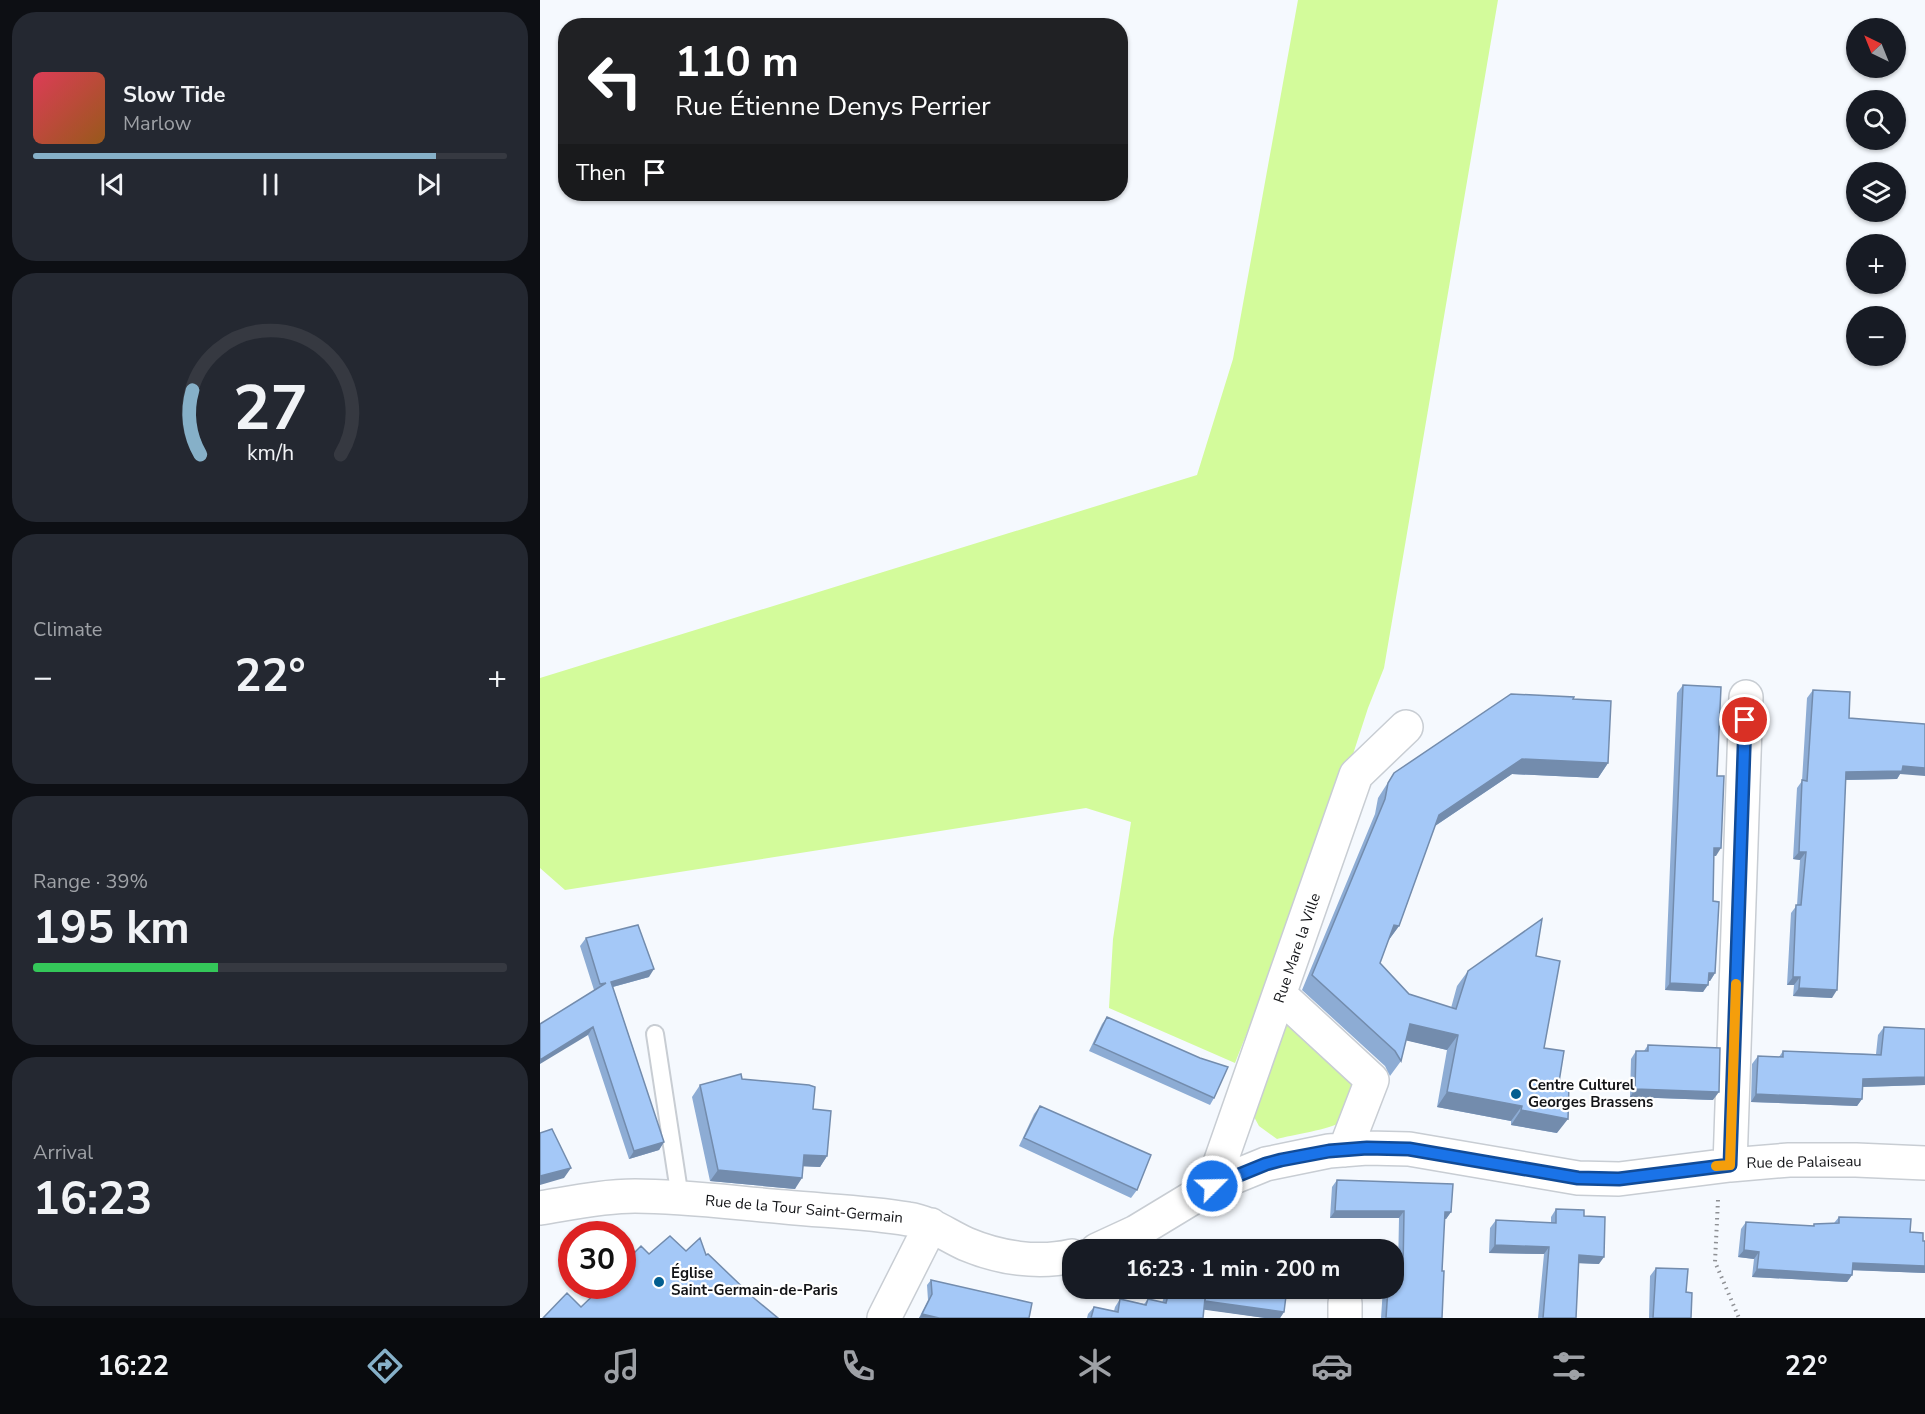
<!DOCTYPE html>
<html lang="en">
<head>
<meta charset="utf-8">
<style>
	:root { --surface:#171b24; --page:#242831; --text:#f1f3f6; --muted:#9ea1a6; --line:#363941; --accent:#86b0c8 }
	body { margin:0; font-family:"Nunito Sans",sans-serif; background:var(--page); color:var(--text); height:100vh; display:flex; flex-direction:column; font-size:22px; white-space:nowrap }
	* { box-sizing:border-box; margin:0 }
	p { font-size:20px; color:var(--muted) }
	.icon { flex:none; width:33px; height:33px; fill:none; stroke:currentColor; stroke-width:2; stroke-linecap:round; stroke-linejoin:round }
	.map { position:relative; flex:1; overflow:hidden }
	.side { display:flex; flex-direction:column; gap:12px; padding:12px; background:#0d0f14; width:540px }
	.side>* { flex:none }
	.top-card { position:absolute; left:18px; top:18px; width:570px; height:183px; border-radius:24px; box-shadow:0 2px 4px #0004; background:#202124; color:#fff; overflow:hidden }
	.needle { width:39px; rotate:317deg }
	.controls { position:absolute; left:1306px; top:18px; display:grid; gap:12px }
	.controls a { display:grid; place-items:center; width:60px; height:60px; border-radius:50%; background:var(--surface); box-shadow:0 2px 4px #0004; font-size:30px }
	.speed { position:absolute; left:18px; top:1221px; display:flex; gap:12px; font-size:30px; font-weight:700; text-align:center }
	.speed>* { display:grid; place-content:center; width:78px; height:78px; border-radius:50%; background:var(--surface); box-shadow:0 2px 4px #0004; line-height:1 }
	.speed .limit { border:9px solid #d22; background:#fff; color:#111 }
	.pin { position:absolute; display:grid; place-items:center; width:51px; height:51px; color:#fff; margin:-26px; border:3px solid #fff; border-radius:50%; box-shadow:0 2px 6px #0007 }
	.me { position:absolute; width:66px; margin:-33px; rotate:67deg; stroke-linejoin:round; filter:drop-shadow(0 0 4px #0008) }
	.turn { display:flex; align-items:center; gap:21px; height:126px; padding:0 18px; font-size:27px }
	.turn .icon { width:78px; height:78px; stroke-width:2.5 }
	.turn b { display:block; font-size:42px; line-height:51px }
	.then { display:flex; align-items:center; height:57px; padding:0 18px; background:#0003; gap:12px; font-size:22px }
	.big { font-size:45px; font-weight:700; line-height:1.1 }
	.side .widget { flex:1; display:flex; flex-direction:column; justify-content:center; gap:9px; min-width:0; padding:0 21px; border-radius:24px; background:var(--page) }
	.side .dial { align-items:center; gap:0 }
	.dial svg { height:156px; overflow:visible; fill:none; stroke:var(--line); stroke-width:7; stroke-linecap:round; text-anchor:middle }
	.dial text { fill:var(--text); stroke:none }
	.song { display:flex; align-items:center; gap:18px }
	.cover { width:72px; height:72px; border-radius:9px; background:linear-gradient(135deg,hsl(350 70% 55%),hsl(30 70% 35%)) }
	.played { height:6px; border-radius:3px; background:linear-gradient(90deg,var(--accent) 85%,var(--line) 85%) }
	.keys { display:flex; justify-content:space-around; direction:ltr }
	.heat { display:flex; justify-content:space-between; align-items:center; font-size:33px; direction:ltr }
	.charge { height:9px; border-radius:4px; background:linear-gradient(90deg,#34c759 39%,var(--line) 0) }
	.trip { position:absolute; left:522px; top:1239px; width:342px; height:60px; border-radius:24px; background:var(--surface); box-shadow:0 2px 4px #0004; font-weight:700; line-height:60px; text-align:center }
	.tabs { display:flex; height:96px; justify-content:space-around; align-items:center; background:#090b0e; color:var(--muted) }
	.tabs .icon { width:42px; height:42px }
	.tabs .selected { color:var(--accent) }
	.tabs b { font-size:27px; color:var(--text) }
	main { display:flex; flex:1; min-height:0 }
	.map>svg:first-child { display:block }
	.green { fill:#d3fb9b }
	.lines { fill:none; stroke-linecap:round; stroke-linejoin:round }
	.lane-casing { stroke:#c8cdd3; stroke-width:20 }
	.street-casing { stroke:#c8cdd3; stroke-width:36 }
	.path { stroke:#8e9094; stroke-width:4; stroke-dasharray:1.5 4.5; stroke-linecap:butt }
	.lane { stroke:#fff; stroke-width:16 }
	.street { stroke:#fff; stroke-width:33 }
	.wall { fill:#8dacd4 }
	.shaded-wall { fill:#738cad }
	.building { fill:#a4c8f7; stroke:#738cad; stroke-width:1.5 }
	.route-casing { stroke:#114b97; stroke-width:15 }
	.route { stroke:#1a73e8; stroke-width:10 }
	.slow { stroke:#f59e0b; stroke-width:10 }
	.poi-dot { fill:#035e8f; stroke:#fff; stroke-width:2 }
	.labels { text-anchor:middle; stroke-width:4.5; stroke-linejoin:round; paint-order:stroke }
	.street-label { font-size:15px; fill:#131417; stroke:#fff }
	.poi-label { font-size:15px; font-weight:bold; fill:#131417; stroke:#fff; text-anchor:start }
</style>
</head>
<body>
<main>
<section class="side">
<div class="widget">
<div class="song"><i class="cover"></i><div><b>Slow Tide</b><p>Marlow</p></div></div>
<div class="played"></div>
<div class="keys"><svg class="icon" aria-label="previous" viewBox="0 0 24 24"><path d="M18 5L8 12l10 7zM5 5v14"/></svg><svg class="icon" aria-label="pause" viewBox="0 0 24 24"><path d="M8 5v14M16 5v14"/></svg><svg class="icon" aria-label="next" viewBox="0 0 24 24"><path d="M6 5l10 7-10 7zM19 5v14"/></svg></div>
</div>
<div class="widget dial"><svg viewBox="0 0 100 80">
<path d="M14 69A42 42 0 1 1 86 69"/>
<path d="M14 69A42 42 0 0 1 10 36" stroke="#86b0c8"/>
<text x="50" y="56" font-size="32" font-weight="700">27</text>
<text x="50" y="72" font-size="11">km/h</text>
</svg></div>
<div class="widget"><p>Climate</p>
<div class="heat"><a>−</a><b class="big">22°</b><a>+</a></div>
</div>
<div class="widget"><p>Range · 39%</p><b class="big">195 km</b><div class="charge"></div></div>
<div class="widget"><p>Arrival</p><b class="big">16:23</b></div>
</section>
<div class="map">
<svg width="1385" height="1318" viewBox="0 0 1385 1318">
	<rect width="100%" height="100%" fill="#f5f9fe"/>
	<path class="green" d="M758 0H958L844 668 828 708 793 816 695 1063 569 1008 573 939 591 822 546 808 25 890 0 868V678L657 475 693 359Z
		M748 1019 816 1075 801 1122C792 1129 751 1135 737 1139L719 1126 713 1115Z"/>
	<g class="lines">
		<defs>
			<path id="lane" d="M115 1034 140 1198"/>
			<path id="street" d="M740 995 832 1080 805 1150
				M1190 1165 1206 697
				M672 1186 816 775 866 727
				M0 1208C31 1203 63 1196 95 1196 145 1196 195 1203 245 1207 286 1211 327 1212 368 1219 390 1222 406 1235 426 1244 459 1258 498 1264 532 1256
				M557 1250 596 1232 672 1186 726 1164 789 1151 827 1148 869 1149 1038 1178 1079 1179 1190 1165 1249 1160H1316L1385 1163
				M344 1318 391 1225
				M805 1318V1303"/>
		</defs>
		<use href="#lane" class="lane-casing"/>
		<use href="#street" class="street-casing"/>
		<path class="path" d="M1178 1200 1175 1262 1199 1318"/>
		<use href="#lane" class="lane"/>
		<use href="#street" class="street"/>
	</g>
	<path class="wall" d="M1143 685 1177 776 1176 856H1174L1173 901 1175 973 1170 981H1168L1163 992 1125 990 1137 693Z
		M1273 690 1309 718 1360 774 1357 779 1306 780 1292 998 1253 996 1254 985H1247L1251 913 1257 905 1260 860 1253 859 1257 788 1262 781 1267 698Z
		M1033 699 1068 763 1058 778 972 774 895 826 859 926 848 941 840 963 869 994 911 1008 917 986 928 971 996 956 1004 1048 1019 1082 1017 1133 971 1125V1121L897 1107 907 1050 866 1040 861 1061 850 1076 845 1066 762 990 835 814 838 798 854 773Z
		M46 938 109 977 73 987 124 1142 119 1150 89 1159 48 1035 54 990 40 946Z
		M567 1017 674 1098 670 1105 549 1051 562 1024Z
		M1344 1027 1385 1029V1085L1323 1087 1322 1099 1317 1106 1211 1102 1212 1064 1218 1056 1239 1057 1243 1051 1336 1054 1338 1035Z
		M1108 1045 1173 1100 1090 1097 1091 1059 1096 1051H1104Z
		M202 1079 273 1109 287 1156 280 1167 263 1166 255 1189 170 1181 152 1097 160 1085Z
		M500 1106 597 1190 591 1198 479 1146 494 1114Z
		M797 1180 911 1212 906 1219H904L902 1271V1318H841L843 1288H854L858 1270 859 1218H790L792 1187Z
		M1016 1209 1044 1216 1059 1264 1039 1263 1036 1318H998L1004 1254 949 1253 950 1228 956 1220 1011 1223V1217Z
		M1299 1217 1370 1232 1383 1241 1385 1273 1313 1270 1312 1275 1307 1282 1212 1277 1214 1259 1198 1257 1201 1229 1206 1222 1273 1226 1274 1224 1294 1223Z
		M1116 1268 1146 1292 1151 1318H1109L1110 1276Z
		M391 1280 489 1318H379L388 1300 387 1285Z
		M627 1288H747L744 1312 740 1318H725L664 1309 663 1318H547L548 1314 554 1307 574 1311 575 1307 580 1299 604 1304 608 1299 622 1303Z"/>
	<path class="shaded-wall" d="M982 759 1068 763 1058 778 972 774 889 830 899 815Z
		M1363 766 1385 768V776L1360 774 1357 779 1300 780 1306 772Z
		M1174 848H1181L1176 856 1168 855Z
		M1259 852H1266L1260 860 1253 859Z
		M854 925 859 926 848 941Z
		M114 969 109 977 65 989 71 982Z
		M1169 973H1175L1170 981H1163Z
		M1253 977H1260L1254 985H1247Z
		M1130 983 1168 985 1163 992 1125 990Z
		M1259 988 1297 990 1292 998 1253 996Z
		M870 1024 918 1035 907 1050 860 1039Z
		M53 1027 48 1035 0 1064V1060Z
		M1385 1077V1085L1318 1087 1323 1079Z
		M1095 1089 1179 1092 1173 1100 1090 1097Z
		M907 1092 982 1106 971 1121 897 1107Z
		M1216 1094 1322 1099 1317 1106 1211 1102Z
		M981 1110 1028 1119 1017 1133 971 1125Z
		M124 1142 119 1150 89 1159 94 1151Z
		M264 1155 287 1156 280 1167 256 1166Z
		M31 1168 24 1178 0 1185V1176Z
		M178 1170 262 1178 255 1189 170 1181Z
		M795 1211H864L859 1218H790Z
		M905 1212H911L906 1219H900Z
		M955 1245 1009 1247 1004 1254 949 1253Z
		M1204 1250 1219 1252 1214 1259 1198 1257Z
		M1039 1255 1064 1257 1059 1264 1034 1263Z
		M1313 1263 1385 1266V1273L1308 1270Z
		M1217 1269 1312 1275 1307 1282 1212 1277Z
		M665 1301 744 1312 740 1318H725L659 1309Z
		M382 1314 399 1318H379Z"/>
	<path class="building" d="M1143 685 1181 687 1177 776H1184L1181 848H1174L1173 901 1179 902 1175 973H1169L1168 985 1130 983Z
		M1273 690 1310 692 1309 718 1385 724V768L1363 766 1362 771 1306 772 1297 990 1259 988 1260 977H1253L1256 905H1261L1266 852H1259L1262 780 1267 781Z
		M971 694 1034 697 1033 699 1071 701 1068 763 982 759 899 815 859 926 854 925 840 963 869 994 916 1009 928 971 1002 919 996 956 1020 961 1004 1048 1024 1051 1019 1082 1029 1084 1028 1119 981 1110 982 1106 907 1092 918 1035 870 1024 861 1061 855 1051 772 975 845 799 848 783 854 773Z
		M98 925 114 969 71 982 124 1142 94 1151 53 1027 0 1060V1024L66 983 60 984 46 938Z
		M567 1017 660 1058 688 1067 674 1098 554 1044Z
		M1344 1027 1385 1029V1077L1323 1079 1322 1099 1216 1094 1218 1056 1243 1057V1051L1341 1055Z
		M1108 1045 1180 1048 1179 1092 1095 1089 1096 1051H1108Z
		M201 1074 202 1079 269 1085 275 1087 273 1109 291 1111 287 1156 264 1155 262 1178 178 1170 160 1085Z
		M500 1106 611 1155 597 1190 484 1138Z
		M12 1129 31 1168 0 1176V1133Z
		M797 1180 913 1184 911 1212H905L902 1271H904L902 1318H846L848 1288H854V1270H863L864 1211H795Z
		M1016 1209 1044 1210V1216L1065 1217 1064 1257 1039 1255 1036 1318H1003L1009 1247 955 1245 956 1220 1016 1223Z
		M1299 1217 1371 1219 1370 1232 1383 1233V1241H1385V1266L1313 1263 1312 1275 1217 1269 1219 1252 1204 1250 1206 1222 1274 1226V1224L1299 1223Z
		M130 1236 146 1251 160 1238 166 1255 168 1254 215 1299 238 1318H3L27 1293 41 1307 63 1286H82V1265L101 1246 109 1254Z
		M1116 1268 1148 1269 1146 1292 1152 1293 1151 1318H1113Z
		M391 1280 492 1303 489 1318H399L382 1314 392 1294Z
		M630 1288H666L663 1318H551L554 1307 578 1312 580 1299 606 1305 608 1299 626 1303Z
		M667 1288H747L744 1312 665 1301Z"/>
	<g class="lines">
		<defs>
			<path id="route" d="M672 1186 726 1164 741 1160 789 1151 827 1148 869 1149 1038 1178 1079 1179 1190 1165 1205 720"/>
		</defs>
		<use href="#route" class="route-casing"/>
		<use href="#route" class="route"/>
		<path class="slow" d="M1176 1166 1190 1165 1196 984"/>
	</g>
	<g class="poi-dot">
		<circle cx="976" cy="1094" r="6"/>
		<circle cx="119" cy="1282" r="6"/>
	</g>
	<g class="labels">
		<g class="street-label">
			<text transform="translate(757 948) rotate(-71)" y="5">Rue Mare la Ville</text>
			<text transform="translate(1264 1162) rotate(-1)" y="5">Rue de Palaiseau</text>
			<text transform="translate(264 1209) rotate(5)" y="5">Rue de la Tour Saint-Germain</text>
		</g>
		<g class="poi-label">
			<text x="988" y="1090">Centre Culturel<tspan x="988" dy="17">Georges Brassens</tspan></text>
			<text x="131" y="1278">Église<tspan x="131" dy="17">Saint-Germain-de-Paris</tspan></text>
		</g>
	</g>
</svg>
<div class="controls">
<a><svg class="needle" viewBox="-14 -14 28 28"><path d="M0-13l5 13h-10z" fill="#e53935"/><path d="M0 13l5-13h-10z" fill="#9ea1a6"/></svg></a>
<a><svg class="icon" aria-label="search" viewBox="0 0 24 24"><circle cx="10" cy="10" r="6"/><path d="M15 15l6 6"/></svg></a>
<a><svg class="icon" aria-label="layers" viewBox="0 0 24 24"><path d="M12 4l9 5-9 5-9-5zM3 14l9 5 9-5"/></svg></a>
<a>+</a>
<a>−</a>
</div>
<div class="speed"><div class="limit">30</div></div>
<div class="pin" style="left:1205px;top:720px;background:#d93025"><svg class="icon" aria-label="arrive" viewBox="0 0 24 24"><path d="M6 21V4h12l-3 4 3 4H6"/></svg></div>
<svg class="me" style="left:672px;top:1186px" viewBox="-20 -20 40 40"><circle r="17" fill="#1a73e8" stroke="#fff" stroke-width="3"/><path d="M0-11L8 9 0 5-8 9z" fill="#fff"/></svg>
<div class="trip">16:23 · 1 min · 200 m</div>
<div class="top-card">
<div class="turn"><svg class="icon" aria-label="left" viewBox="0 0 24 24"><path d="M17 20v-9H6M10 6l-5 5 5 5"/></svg><div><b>110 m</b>Rue Étienne Denys Perrier</div></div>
<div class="then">Then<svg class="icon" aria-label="arrive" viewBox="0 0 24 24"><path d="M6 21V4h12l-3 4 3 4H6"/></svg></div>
</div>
</div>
</main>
<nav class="tabs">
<b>16:22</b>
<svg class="icon selected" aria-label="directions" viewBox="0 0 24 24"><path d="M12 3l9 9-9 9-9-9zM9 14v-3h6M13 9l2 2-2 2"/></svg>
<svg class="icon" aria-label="music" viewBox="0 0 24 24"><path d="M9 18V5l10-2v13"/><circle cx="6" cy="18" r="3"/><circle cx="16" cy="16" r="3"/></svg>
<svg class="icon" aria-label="phone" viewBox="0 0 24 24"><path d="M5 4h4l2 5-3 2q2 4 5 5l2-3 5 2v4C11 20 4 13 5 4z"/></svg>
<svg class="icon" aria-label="climate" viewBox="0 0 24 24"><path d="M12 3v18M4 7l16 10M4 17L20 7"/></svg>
<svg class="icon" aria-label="car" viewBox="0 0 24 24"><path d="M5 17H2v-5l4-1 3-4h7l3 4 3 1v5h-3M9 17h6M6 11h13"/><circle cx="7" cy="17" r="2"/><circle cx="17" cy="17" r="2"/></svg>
<svg class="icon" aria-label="filters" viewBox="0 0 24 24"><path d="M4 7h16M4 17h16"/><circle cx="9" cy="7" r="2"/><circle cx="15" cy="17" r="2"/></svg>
<b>22°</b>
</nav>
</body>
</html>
